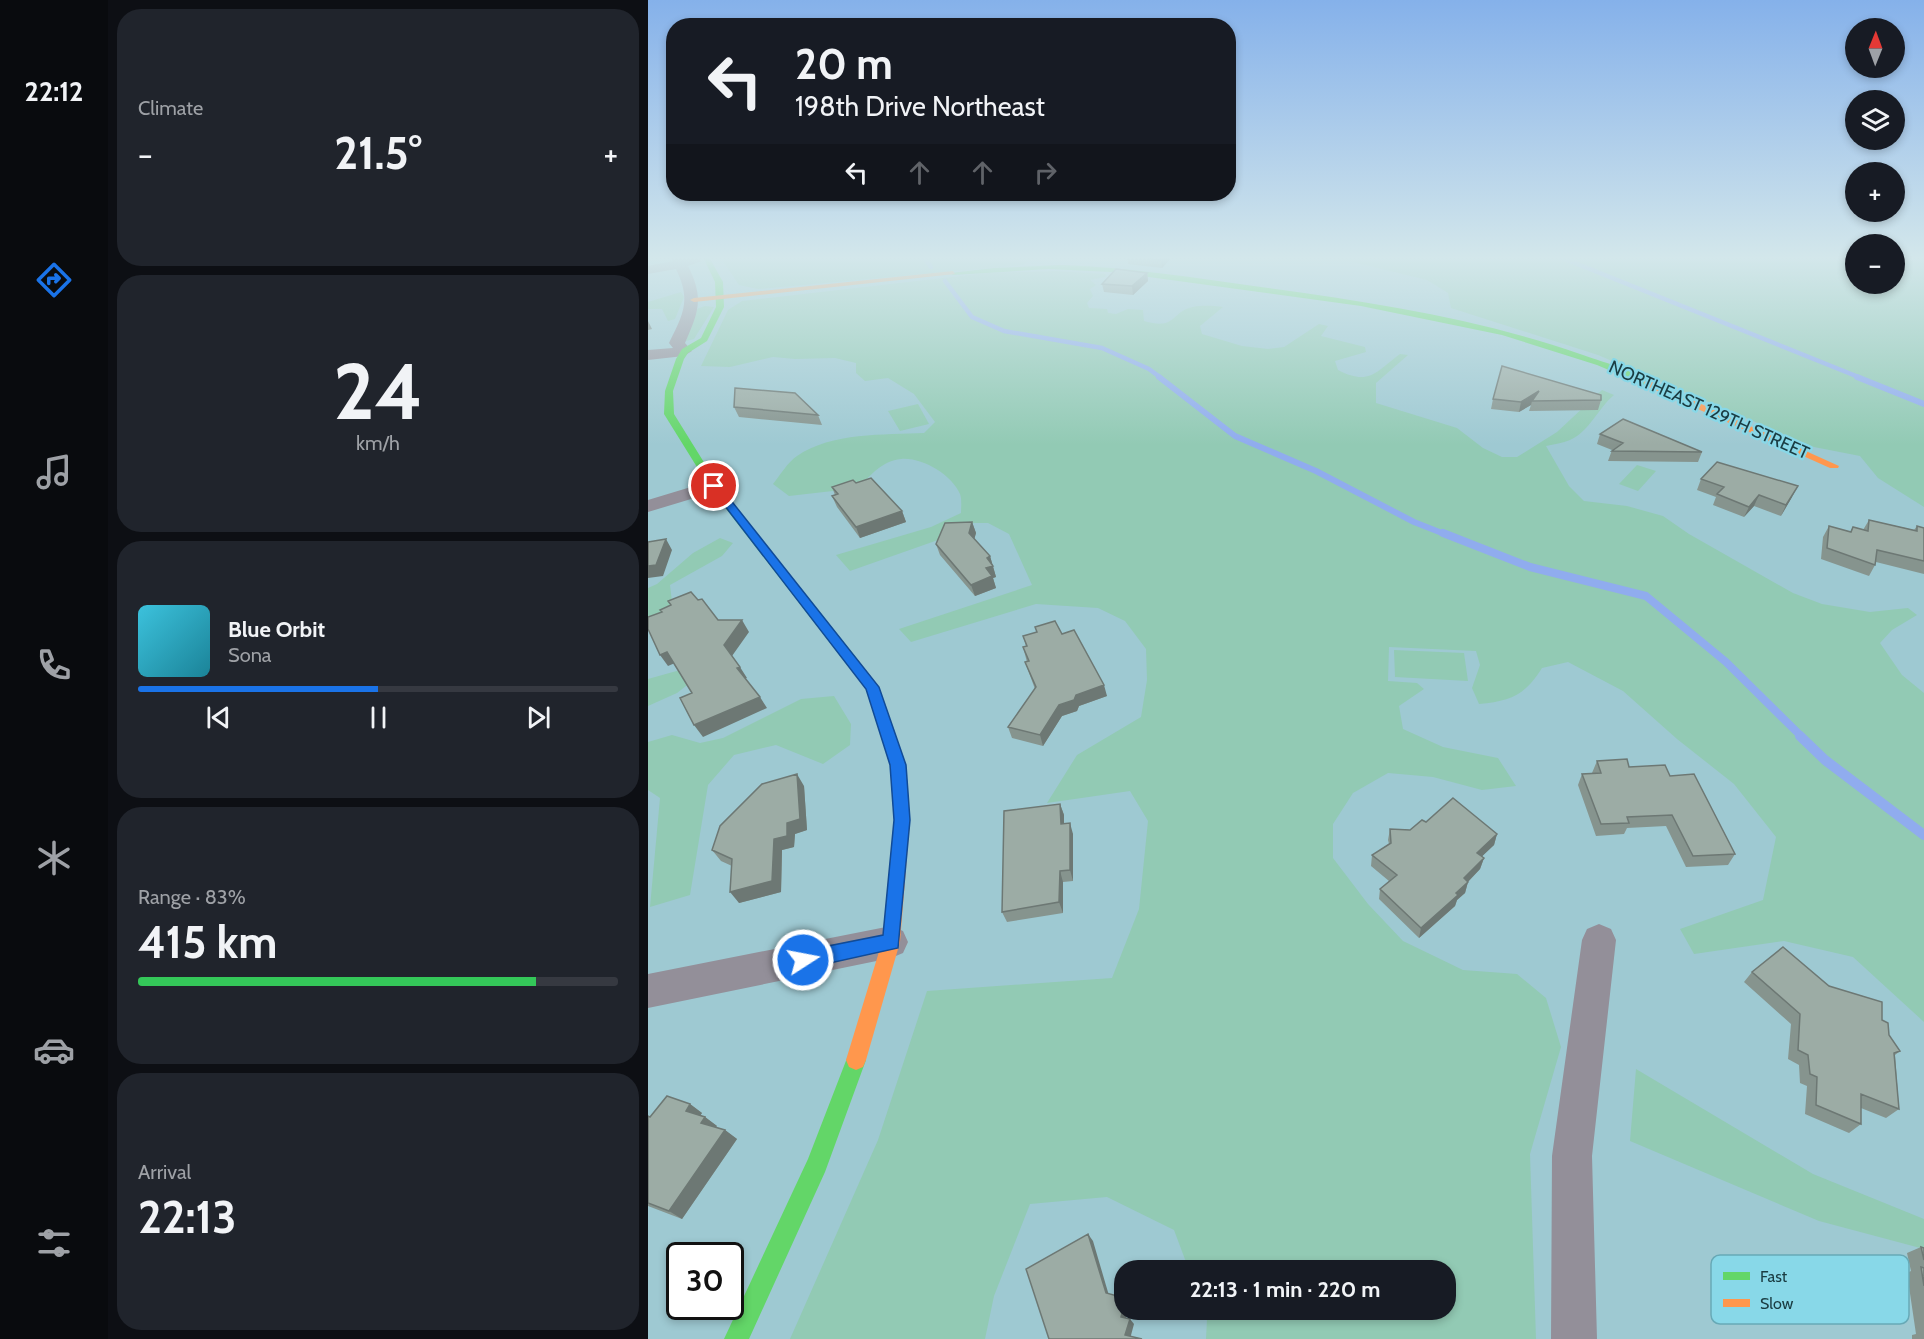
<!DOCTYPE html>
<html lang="en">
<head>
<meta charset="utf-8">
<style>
	:root { --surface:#171b24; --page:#20242c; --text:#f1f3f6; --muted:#9ea1a6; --line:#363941; --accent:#1a73e8 }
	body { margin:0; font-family:Cabin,sans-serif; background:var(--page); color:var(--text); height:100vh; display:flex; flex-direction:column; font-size:22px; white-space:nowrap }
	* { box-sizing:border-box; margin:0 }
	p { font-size:20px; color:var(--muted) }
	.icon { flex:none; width:33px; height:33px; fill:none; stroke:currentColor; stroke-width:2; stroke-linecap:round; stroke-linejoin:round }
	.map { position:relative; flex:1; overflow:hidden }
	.details { display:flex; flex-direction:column; gap:9px; padding:9px; background:#0d0f14; width:540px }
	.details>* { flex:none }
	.banner { position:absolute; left:18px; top:18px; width:570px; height:183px; border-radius:24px; box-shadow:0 3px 9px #0003; background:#171b24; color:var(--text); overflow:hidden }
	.needle { width:39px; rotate:1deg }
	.controls { position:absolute; left:1197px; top:18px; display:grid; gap:12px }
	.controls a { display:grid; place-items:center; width:60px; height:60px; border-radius:50%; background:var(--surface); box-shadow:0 3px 9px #0003; font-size:30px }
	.speed { position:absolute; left:18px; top:1242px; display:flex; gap:12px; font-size:30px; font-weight:700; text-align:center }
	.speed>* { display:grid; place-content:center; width:78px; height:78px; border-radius:50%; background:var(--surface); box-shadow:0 3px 9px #0003; line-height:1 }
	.speed .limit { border:3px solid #111; border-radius:9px; background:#fff; color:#111 }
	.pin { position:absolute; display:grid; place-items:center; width:51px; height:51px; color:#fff; margin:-26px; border:3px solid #fff; border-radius:50%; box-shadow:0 2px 6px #0007 }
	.me { position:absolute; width:66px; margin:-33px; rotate:79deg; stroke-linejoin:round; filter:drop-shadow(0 0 4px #0008) }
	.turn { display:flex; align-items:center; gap:21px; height:126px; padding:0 30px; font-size:27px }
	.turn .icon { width:78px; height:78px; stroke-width:2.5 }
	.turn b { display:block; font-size:42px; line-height:51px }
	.lanes { display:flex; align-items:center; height:57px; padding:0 30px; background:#0003; justify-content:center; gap:30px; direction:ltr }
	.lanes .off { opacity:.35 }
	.big { font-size:45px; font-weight:800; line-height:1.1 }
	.details .tile { flex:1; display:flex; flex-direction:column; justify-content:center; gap:9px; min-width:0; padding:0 21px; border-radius:24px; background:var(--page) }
	.details .dial { align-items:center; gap:0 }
	.dial b { font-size:78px; line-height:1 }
	.song { display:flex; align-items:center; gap:18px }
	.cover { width:72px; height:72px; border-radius:9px; background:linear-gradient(135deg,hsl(190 70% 55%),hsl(190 70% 35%)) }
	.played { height:6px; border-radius:3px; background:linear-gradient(90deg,var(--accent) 50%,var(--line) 50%) }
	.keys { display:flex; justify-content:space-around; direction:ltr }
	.heat { display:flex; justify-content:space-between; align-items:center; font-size:33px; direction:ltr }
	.charge { height:9px; border-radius:4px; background:linear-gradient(90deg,#34c759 83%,var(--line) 0) }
	.trip { position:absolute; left:466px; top:1260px; width:342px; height:60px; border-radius:24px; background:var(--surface); box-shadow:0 3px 9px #0003; font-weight:800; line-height:60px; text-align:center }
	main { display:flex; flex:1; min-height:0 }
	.tab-bar { display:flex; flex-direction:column; width:108px; justify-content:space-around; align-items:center; background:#090b0e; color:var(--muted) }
	.tab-bar .icon { width:42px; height:42px }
	.tab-bar .active { color:var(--accent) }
	.tab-bar b { font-size:27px; color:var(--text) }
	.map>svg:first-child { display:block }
	.green { fill:#92cab4 }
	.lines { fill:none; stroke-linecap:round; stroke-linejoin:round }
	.stream-far3 { stroke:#90acee; stroke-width:4.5 }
	.stream-far2 { stroke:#90acee; stroke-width:6 }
	.stream-far1 { stroke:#90acee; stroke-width:8 }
	.stream { stroke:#90acee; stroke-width:10 }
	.street { fill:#938f99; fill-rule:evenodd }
	.fast { fill:#63d668; fill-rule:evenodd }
	.slow { fill:#ff974d; fill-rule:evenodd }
	.wall { fill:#86948e }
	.shaded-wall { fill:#6d7874 }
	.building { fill:#9caca5; stroke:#6d7874; stroke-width:1.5 }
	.route { fill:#1a73e8; stroke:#114b97; stroke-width:1.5 }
	.labels { text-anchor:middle; stroke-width:4.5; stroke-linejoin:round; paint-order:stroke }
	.far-street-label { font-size:18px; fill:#1a3c42; stroke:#88d8e8 }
	.key { fill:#88d8e8; stroke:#67a9b6; stroke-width:1.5 }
	.key-label { font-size:16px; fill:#1a3c42 }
</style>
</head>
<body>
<main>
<nav class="tab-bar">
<b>22:12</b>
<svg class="icon active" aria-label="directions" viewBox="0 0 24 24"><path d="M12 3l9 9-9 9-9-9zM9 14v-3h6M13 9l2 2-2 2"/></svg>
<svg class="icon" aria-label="music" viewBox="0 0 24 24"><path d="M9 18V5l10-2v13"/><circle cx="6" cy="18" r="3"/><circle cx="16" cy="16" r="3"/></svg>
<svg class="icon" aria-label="phone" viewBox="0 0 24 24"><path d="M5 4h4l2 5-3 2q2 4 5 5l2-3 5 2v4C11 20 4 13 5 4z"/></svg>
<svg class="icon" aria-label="climate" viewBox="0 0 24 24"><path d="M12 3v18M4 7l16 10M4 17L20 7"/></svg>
<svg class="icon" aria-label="car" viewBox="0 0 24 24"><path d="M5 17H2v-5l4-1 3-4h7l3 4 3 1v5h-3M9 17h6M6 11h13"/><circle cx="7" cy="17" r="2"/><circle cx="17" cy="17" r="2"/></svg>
<svg class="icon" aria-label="filters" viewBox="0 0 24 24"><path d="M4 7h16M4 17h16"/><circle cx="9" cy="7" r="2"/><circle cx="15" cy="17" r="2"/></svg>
</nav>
<section class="details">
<div class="tile"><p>Climate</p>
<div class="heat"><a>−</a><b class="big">21.5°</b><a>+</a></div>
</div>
<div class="tile dial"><b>24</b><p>km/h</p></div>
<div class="tile">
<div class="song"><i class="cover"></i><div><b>Blue Orbit</b><p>Sona</p></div></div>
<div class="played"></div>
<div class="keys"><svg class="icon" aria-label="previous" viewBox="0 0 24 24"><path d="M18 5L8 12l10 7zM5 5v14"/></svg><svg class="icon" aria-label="pause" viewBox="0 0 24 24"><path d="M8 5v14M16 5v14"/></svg><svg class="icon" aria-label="next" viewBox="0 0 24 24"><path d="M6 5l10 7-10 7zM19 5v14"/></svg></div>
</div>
<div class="tile"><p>Range · 83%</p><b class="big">415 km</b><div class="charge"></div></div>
<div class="tile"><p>Arrival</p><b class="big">22:13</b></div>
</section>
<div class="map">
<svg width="1276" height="1339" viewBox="0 0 1276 1339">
	<rect width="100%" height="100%" fill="#9ec9d2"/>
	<path class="green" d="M72 257H387L375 265 110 289 91 285Z
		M668 257H1207L1208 284H1246L1247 257H1276V507L1230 478 1212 456 1166 447 950 355 803 308 800 293 779 280 697 260Z
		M408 271 458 274 457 277 442 280 448 285 442 289 445 296 439 303 441 308 459 309 460 313 468 314 480 309 495 310 496 321C529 331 523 311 545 307 555 305 566 306 575 307L552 326 554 334 594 346 620 349 636 347 671 324 680 326 673 336 717 347 718 352 687 361 690 370C721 386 728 372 752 354L760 355 728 383V403L809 428 835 448 854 457H869L909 432 954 390 966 395C951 407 941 432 922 440 915 443 906 444 898 446L921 486 936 501 979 506 1015 516 1041 534 1145 593 1174 604 1222 612 1260 608 1269 615 1244 630 1232 643 1254 675 1276 693V1022L1205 957 1136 941 1046 954 1032 929 1115 900 1128 837 1086 784 1029 739 975 691 920 662 894 668C877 695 863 701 831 704L824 688 832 665 828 651 741 647 740 681 769 683 776 689 751 706 755 729 795 747 850 758 868 786 834 790 785 777 740 773 705 793 685 824V858L720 904 755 941 815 970 869 974 898 998 913 1047 882 1154 888 1339H558L559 1319 556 1310H798V1270H541L526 1230 459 1197 382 1204 346 1296 337 1339H142L230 1140 279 991 464 978 491 909 500 821 482 791 399 803 429 755 493 717 499 680 498 649 477 621 450 608 388 604 263 642 251 629 384 585 361 534 340 523H313L290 540 202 571 188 555 283 527 313 513C313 508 314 499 312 494 304 475 274 457 253 459 234 461 222 475 211 488L141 496 125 484C132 475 140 462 149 456 184 432 236 435 276 433L287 422 266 394 240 378 217 381 208 373V363L187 358 147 359 125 357 82 367 53 366 80 310 94 301 339 273Z
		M33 292 36 297 27 319 20 321 14 309H0V302Z
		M57 306 66 307 46 339 38 341 49 309Z
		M270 404 281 424 252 431 240 411Z
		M989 465 1008 471 990 491 971 484Z
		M72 538 85 543 74 556 22 585 25 610 0 631V588L9 584 45 553Z
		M746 650 816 653 820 681 747 677Z
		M57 663 60 669 29 693 0 706V679Z
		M186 696 203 724 202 745 175 764 128 745 86 755 60 785 42 895 2 907 12 798 0 790V742L24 735 52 743 75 738 153 699Z
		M988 1069 1165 1174 1276 1219V1249L1171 1221 982 1141Z"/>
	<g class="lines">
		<path class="stream-far3" d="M276 257 283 267
			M912 257 1213 378
			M297 281 324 317 356 331 454 348 501 369 513 378"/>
		<path class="stream-far2" d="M511 377 587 436 668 471 766 522 799 535
			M1209 377 1276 404"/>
		<path class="stream-far1" d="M795 533 882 567 998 596 1078 662 1154 737"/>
		<path class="stream" d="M1152 736 1177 760 1276 835"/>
		<path class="street" d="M23 257 37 259 48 257 54 261 40 266C56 298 51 311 37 343L44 351 36 356 0 360V350L25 348 21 343C36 313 43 300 28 269L0 274V266L25 261Z
			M66 480 73 482 76 486 73 490 0 512V500Z
			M951 924 963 929 968 940 944 1156 949 1339H903L904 1156 934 940 939 929Z
			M243 926 255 931 260 942 255 953 243 958 0 1008V974Z"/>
		<path class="fast" d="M55 257H61L75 282 76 307 59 341 40 353 36 359 25 391 26 414 70 485 210 660 212 663 210 666H200L62 488 16 414 17 391 28 359 34 349 53 338 68 307 67 282Z
			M414 265C481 267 546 278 613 287 721 302 829 318 932 354 951 361 989 371 1003 383L996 385 949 365 854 335 713 306 464 272 400 269 305 275 302 273 346 268Z
			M208 1050 215 1053 218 1060 177 1172 101 1339H76L160 1159 201 1053Z"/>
		<path class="slow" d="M305 271 307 274 46 302 42 300 46 298Z
			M996 381H1002L1191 466 1190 468H1182L996 385Z
			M205 658 210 660 231 687 258 765 262 820 252 942 218 1060 215 1067 208 1070 201 1067 198 1060 234 942 246 820 242 765 218 688 198 663Z"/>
	</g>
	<path class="wall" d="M479 257H524L514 268 480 264Z
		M499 273 500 281 485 295 456 292 454 284Z
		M845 399 953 400 950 410 881 411 883 405 871 412 843 409Z
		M86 407 170 415 174 425 91 417Z
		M952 434 1054 452 1050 462 960 461 964 450 949 444Z
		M1053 479 1144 497 1133 516 1106 506 1096 517 1065 505 1068 497 1049 490Z
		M208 483 254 511 258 522 212 538 189 507 184 496 187 495 184 487Z
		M1221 520 1266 530 1269 526 1276 528V574L1228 562 1227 565 1221 576 1173 559 1175 537 1181 526 1202 532 1205 527 1215 530Z
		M324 522 328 533 326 539 342 556 348 577 345 578 348 588 327 596 292 555 288 544Z
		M414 634 459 696 431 706 429 711 414 716 395 746 364 738 360 727 387 689 377 662H379L375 647 378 646 375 636Z
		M949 761 1022 776 1087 854 1080 865 1038 867 1018 826 979 828 976 834 948 836 930 785 934 774 944 773Z
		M156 786 159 830 147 834 146 847 134 850 133 892 91 903 84 866 73 861 64 850Z
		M412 804 416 815V824L425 834V881L415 882V913L359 922 354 912Z
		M778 822 849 834 846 845 834 856 836 858 832 869 820 882 817 893 809 900 807 906 771 938 731 899 732 889 741 881 723 866 724 855 741 844 740 840 742 829 762 830Z
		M1104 972 1181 986 1234 1020 1241 1035 1252 1051 1247 1055 1251 1109 1238 1118 1213 1108V1124L1201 1133 1157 1114 1159 1086 1152 1083 1151 1065 1140 1059 1143 1024 1096 982Z
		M42 1104 54 1113 52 1115 57 1117 69 1126 67 1127 77 1130 89 1139 34 1219 0 1206V1116L2 1117Z
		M1273 1247 1276 1248V1339H1264V1335L1268 1334 1259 1273 1263 1271 1259 1253Z"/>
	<path class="shaded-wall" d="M516 257H524L514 268 513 260Z
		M499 273 500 281 485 295 484 286Z
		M0 321 4 329 0 330Z
		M891 391 884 401 883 405 871 412 873 402Z
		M1150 486 1144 497 1133 516 1138 505Z
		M1111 495 1106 506 1096 517 1101 507Z
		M254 511 258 522 212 538 208 527Z
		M324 522 328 533 325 544 321 533Z
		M18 539 24 550 15 576 0 578V566Z
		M342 556 348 577 345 578 348 588 327 596 323 585 338 568 339 558Z
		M94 620 101 632 84 656 76 645Z
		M19 652 27 663 20 666 12 655Z
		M92 667 99 678 96 679 89 668Z
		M456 685 459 696 431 706 429 711 414 716 395 746 392 735 411 705 428 695Z
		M112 697 119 708 55 737 46 725Z
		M149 774 156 786 159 830 147 834 146 847 134 850 133 892 91 903 82 892 139 823Z
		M412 804 416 815V835L413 824Z
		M422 823 425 834V881L422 870Z
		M849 834 846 845 826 864 829 853Z
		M836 858 832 869 813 889 816 878Z
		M412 871 415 882V913L411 902Z
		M820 882 817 893 809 900 807 906 771 938 773 928 808 893Z
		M42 1104 54 1113 50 1119 38 1111Z
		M57 1117 69 1126 64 1132 53 1123Z
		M77 1130 89 1139 34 1219 21 1211Z
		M440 1234 445 1241 462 1299 458 1293Z
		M477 1302V1310H480L477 1322 473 1317Z
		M482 1319 486 1324 482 1339 477 1335Z"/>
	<path class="building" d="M491 257H516L513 260Z
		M468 269 499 273 484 286 454 284Z
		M854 366 953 395V400L884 401 891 391 873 402 845 399Z
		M87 388 147 393 170 415 86 407Z
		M975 419 1054 452 964 451 975 443 952 434Z
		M1069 462 1150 486 1138 505 1111 495 1101 507 1069 494 1076 487 1053 479Z
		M223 478 254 511 208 527 184 496 190 494 184 487 205 480 208 483Z
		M1221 520 1269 531V526L1276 528V561L1229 550 1227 565 1179 548 1181 526 1203 532 1205 527 1220 531Z
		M324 522 321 533 342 556 339 558 345 566 338 568 344 576 323 585 288 544 297 523Z
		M18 539 8 565 0 566V542Z
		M43 592 50 600 54 599 70 620H94L76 645 92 667 89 668 112 697 46 725 32 698 44 693 19 652 12 655 0 629V617L14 612 12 610 23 605 20 601Z
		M407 621 414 634 426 630 456 685 428 695 426 700 411 705 392 735 360 727 388 687 377 662 381 661 375 647 379 646 375 636 389 632 387 627Z
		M979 759 981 767 1017 765 1022 776 1046 774 1087 854 1045 856 1024 815 979 817 981 823 953 824 934 774 953 773 949 761Z
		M149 774 152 819 139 823V836L126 839 124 881 82 892 84 859 64 850 72 826 114 784Z
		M805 798 849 834 829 853 836 858 816 878 820 882 808 893 810 895 773 928 732 889 749 875 724 855 743 843 742 829 762 830 774 820 778 822Z
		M412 804 413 824 422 823V870L412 871 411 902 354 912 356 811Z
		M1135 947 1181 986 1234 1002V1020L1240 1023 1241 1035 1252 1051 1246 1053 1251 1109 1213 1094V1124L1168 1105 1169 1077 1162 1074 1160 1055 1150 1050 1152 1014 1104 972Z
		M19 1096 42 1104 38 1111 57 1117 53 1123 77 1130 21 1211 0 1203V1116L2 1117Z
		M440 1234 458 1293 477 1298V1302L473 1317 482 1319 477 1335 494 1339H401L378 1269Z
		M1273 1247 1276 1248V1260Z
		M1273 1267 1276 1268V1286Z"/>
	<linearGradient id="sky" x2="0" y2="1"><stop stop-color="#85b1ea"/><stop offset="0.58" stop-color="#d3e7eb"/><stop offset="1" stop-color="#d3e7eb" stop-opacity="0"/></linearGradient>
	<rect width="1276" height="445" fill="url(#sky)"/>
	<path class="route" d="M66 483 70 484 231 687 258 765 262 820 250 948 155 969 148 966 146 960 148 954 155 951 235 935 246 820 242 765 218 689 63 488 61 486Z"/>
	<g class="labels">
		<g class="far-street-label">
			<text transform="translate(1061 410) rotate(24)" y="6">NORTHEAST 129TH STREET</text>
		</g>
	</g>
	<rect x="1063" y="1255" width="198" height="69" rx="9" class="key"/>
	<rect x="1075" y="1272" width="27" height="8" fill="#63d668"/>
	<rect x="1075" y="1299" width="27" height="8" fill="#ff974d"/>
	<g class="key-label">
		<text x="1112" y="1282">Fast</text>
		<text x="1112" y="1309">Slow</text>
	</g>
</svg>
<div class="controls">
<a><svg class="needle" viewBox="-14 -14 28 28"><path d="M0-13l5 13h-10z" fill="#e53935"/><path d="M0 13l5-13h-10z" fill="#9ea1a6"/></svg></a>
<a><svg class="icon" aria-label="layers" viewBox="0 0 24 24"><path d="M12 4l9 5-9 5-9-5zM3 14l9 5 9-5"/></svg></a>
<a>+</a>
<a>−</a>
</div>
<div class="speed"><div class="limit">30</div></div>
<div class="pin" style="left:66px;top:486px;background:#d93025"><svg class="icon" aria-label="arrive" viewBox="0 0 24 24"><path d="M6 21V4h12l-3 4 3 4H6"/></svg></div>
<svg class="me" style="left:155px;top:960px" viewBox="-20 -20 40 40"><circle r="17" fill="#1a73e8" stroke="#fff" stroke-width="3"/><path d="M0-11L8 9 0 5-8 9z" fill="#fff"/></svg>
<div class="trip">22:13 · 1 min · 220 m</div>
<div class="banner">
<div class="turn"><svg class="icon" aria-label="left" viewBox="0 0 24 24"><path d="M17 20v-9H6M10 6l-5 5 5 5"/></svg><div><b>20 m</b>198th Drive Northeast</div></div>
<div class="lanes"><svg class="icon" aria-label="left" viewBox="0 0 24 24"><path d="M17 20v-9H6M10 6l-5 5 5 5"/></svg><svg class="icon off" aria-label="ahead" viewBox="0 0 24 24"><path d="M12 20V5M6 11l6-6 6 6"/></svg><svg class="icon off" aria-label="ahead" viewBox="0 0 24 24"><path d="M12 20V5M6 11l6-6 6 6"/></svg><svg class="icon off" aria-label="right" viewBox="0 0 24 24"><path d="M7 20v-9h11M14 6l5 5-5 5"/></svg></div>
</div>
</div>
</main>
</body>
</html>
